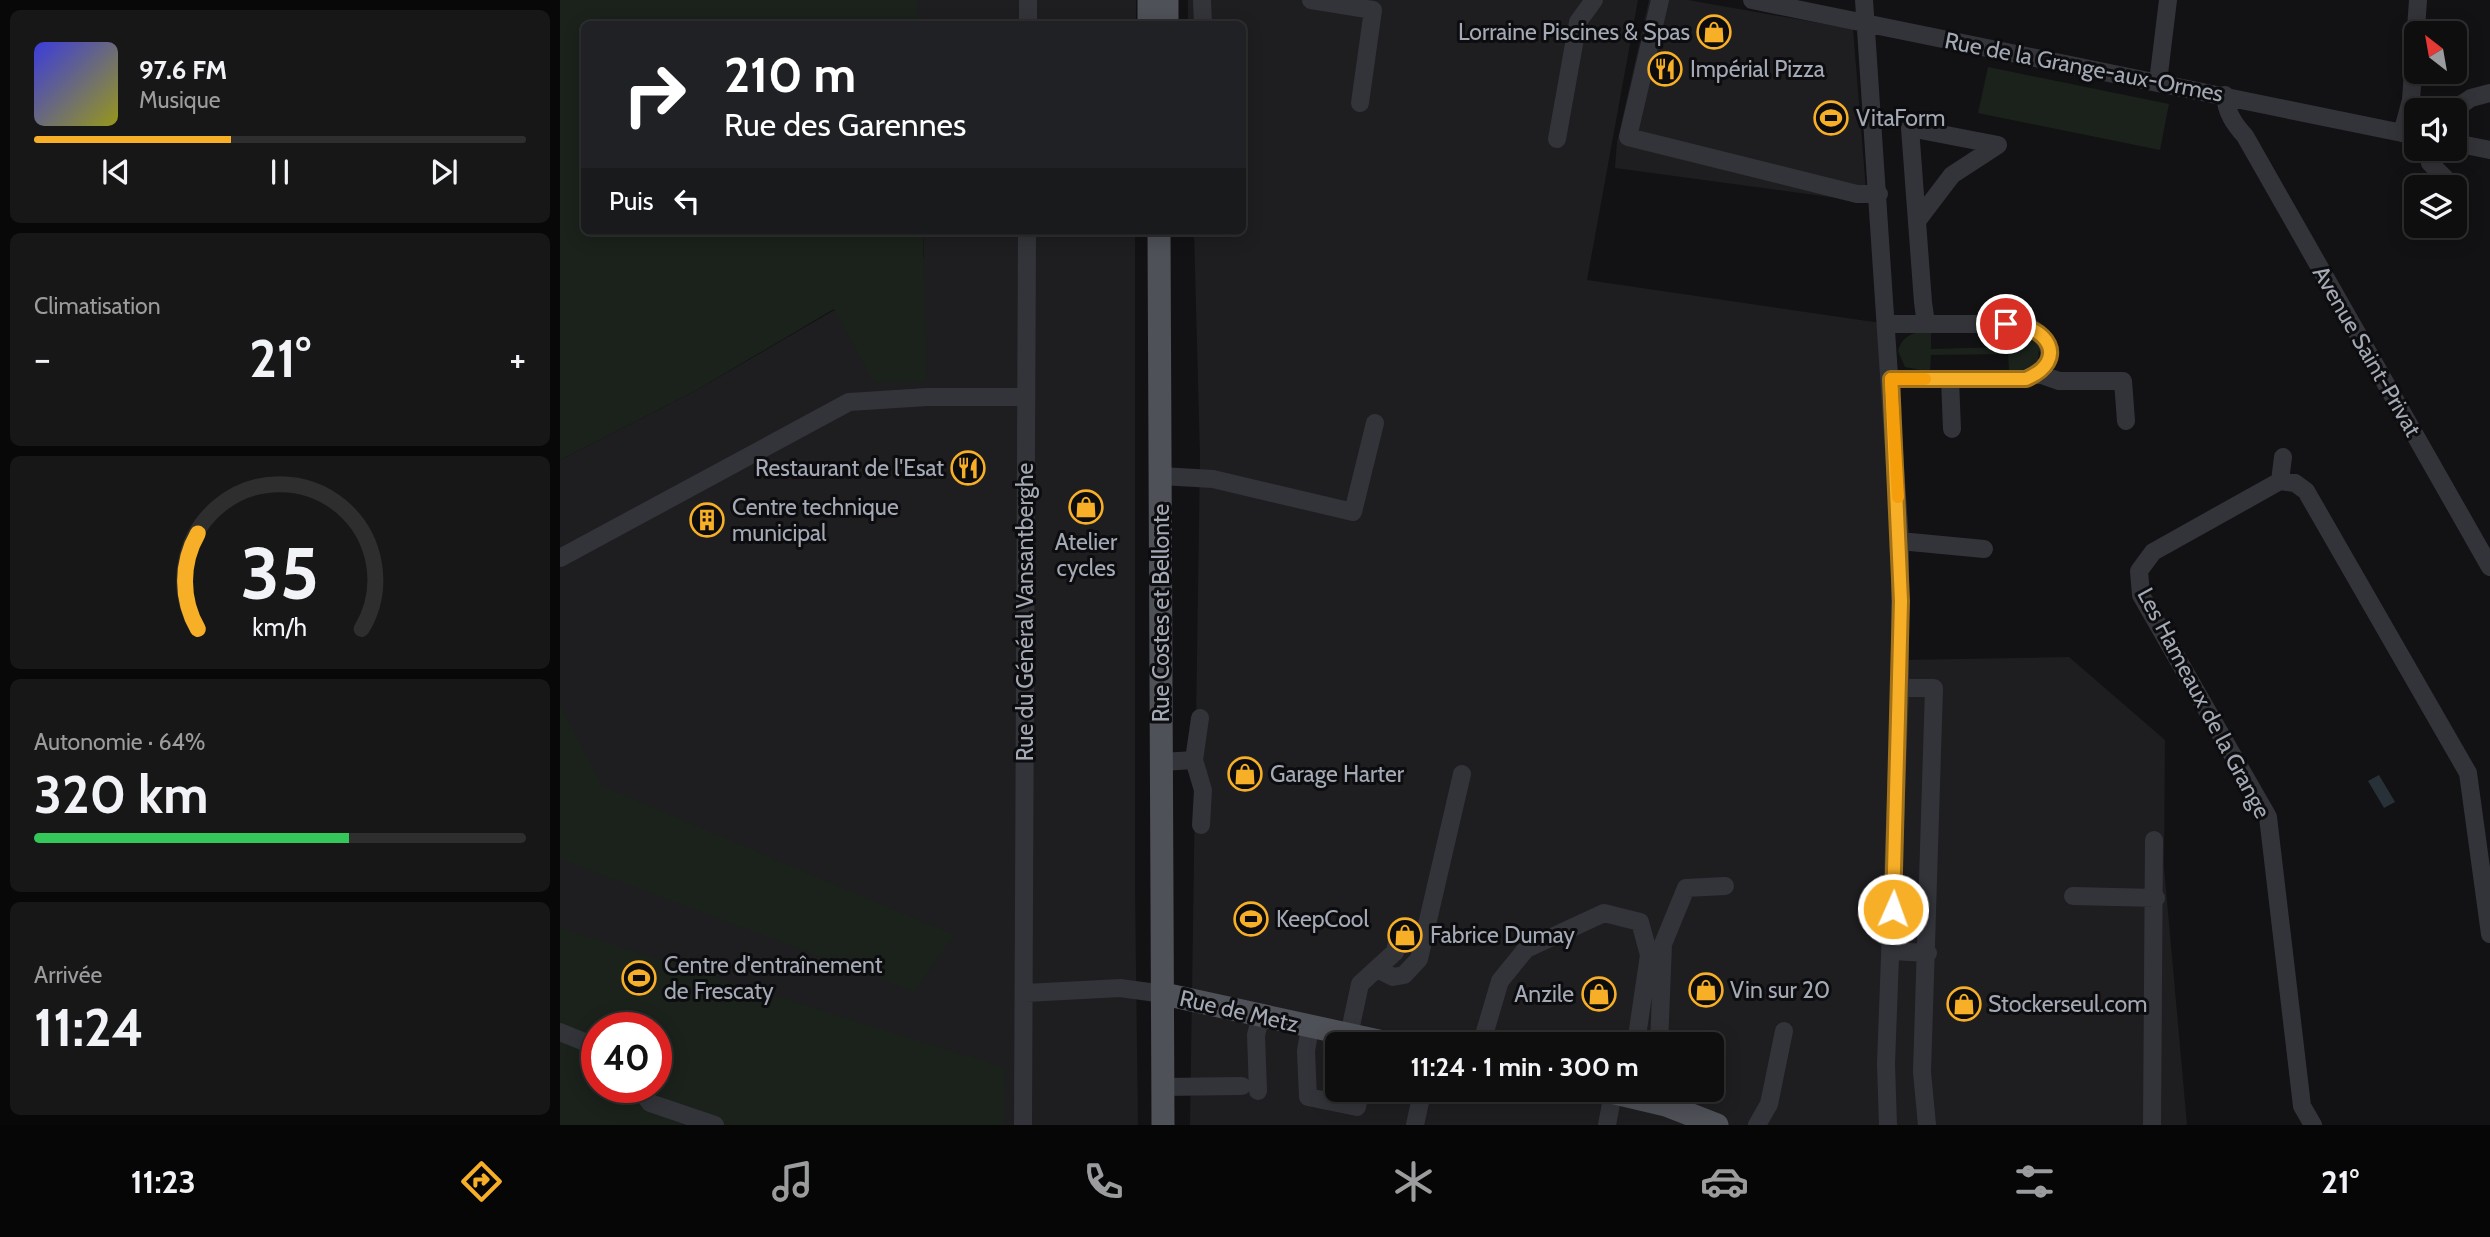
<!DOCTYPE html>
<html lang="fr">
<head>
<meta charset="utf-8">
<style>
	:root { --surface:#0e0e0f; --page:#171718; --text:#f1f3f6; --muted:#9b9c9e; --line:#2e2e2f; --accent:#f7af27 }
	body { margin:0; font-family:Cabin,sans-serif; background:var(--page); color:var(--text); height:100vh; display:flex; flex-direction:column; font-size:26px; white-space:nowrap }
	* { box-sizing:border-box; margin:0 }
	p { font-size:23px; color:var(--muted) }
	.icon { flex:none; width:38px; height:38px; fill:none; stroke:currentColor; stroke-width:2; stroke-linecap:round; stroke-linejoin:round }
	.map { position:relative; flex:1; overflow:hidden }
	.panel { display:flex; flex-direction:column; gap:10px; padding:10px; background:#080808; width:560px }
	.panel>* { flex:none }
	.hud { position:absolute; left:21px; top:21px; width:665px; height:214px; border-radius:10px; box-shadow:0 4px 18px #0003,0 0 0 2px var(--line); background:#202124; color:#fff; overflow:hidden }
	.needle { width:46px; rotate:329deg }
	.controls { position:absolute; left:1844px; top:21px; display:grid; gap:14px }
	.controls a { display:grid; place-items:center; width:63px; height:63px; border-radius:10px; background:var(--surface); box-shadow:0 4px 18px #0003,0 0 0 2px var(--line); font-size:35px }
	.speed { position:absolute; left:21px; top:1012px; display:flex; gap:14px; font-size:35px; font-weight:700; text-align:center }
	.speed>* { display:grid; place-content:center; width:91px; height:91px; border-radius:50%; background:var(--surface); box-shadow:0 4px 18px #0003,0 0 0 2px var(--line); line-height:1 }
	.speed .limit { border:10px solid #d22; background:#fff; color:#111 }
	.pin { position:absolute; display:grid; place-items:center; width:60px; height:60px; color:#fff; margin:-30px; border:4px solid #fff; border-radius:50%; box-shadow:0 2px 7px #0007 }
	.me { position:absolute; width:77px; margin:-38px; rotate:2deg; stroke-linejoin:round; filter:drop-shadow(0 0 5px #0008) }
	.turn { display:flex; align-items:center; gap:24px; height:147px; padding:0 28px; font-size:32px }
	.turn .icon { width:91px; height:91px; stroke-width:2.5 }
	.turn b { display:block; font-size:49px; line-height:60px }
	.then { display:flex; align-items:center; height:66px; padding:0 28px; background:#0003; gap:14px; font-size:26px }
	.big { font-size:52px; font-weight:700; line-height:1.1 }
	.panel .card { flex:1; display:flex; flex-direction:column; justify-content:center; gap:10px; min-width:0; padding:0 24px; border-radius:10px; background:var(--page) }
	.panel .dial { align-items:center; gap:0 }
	.dial svg { height:182px; overflow:visible; fill:none; stroke:var(--line); stroke-width:7; stroke-linecap:round; text-anchor:middle }
	.dial text { fill:var(--text); stroke:none }
	.song { display:flex; align-items:center; gap:21px }
	.cover { width:84px; height:84px; border-radius:10px; background:linear-gradient(135deg,hsl(240 70% 55%),hsl(60 70% 35%)) }
	.played { height:7px; border-radius:4px; background:linear-gradient(90deg,var(--accent) 40%,var(--line) 40%) }
	.keys { display:flex; justify-content:space-around; direction:ltr }
	.heat { display:flex; justify-content:space-between; align-items:center; font-size:38px; direction:ltr }
	.charge { height:10px; border-radius:5px; background:linear-gradient(90deg,#34c759 64%,var(--line) 0) }
	.trip { position:absolute; left:765px; top:1032px; width:399px; height:70px; border-radius:10px; background:var(--surface); box-shadow:0 4px 18px #0003,0 0 0 2px var(--line); font-weight:700; line-height:70px; text-align:center }
	.menu { display:flex; height:112px; justify-content:space-around; align-items:center; background:#060606; color:var(--muted) }
	.menu .icon { width:49px; height:49px }
	.menu .current { color:var(--accent) }
	.menu b { font-size:32px; color:var(--text) }
	main { display:flex; flex:1; min-height:0 }
	.map>svg:first-child { display:block }
	.built { fill:#1e1e21; fill-rule:evenodd }
	.green { fill:#1a221b; fill-rule:evenodd }
	.water { fill:#283138 }
	.lines { fill:none; stroke-linecap:round; stroke-linejoin:round }
	.minor { stroke:#333439; stroke-width:18 }
	.major { stroke:#4f5158; stroke-width:23 }
	.route-casing { stroke:#a17219; stroke-width:18 }
	.route { stroke:#f7af27; stroke-width:12 }
	.slow { stroke:#f59e0b; stroke-width:12 }
	.labels { text-anchor:middle; stroke-width:6; stroke-linejoin:round; paint-order:stroke }
	.poi-label { font-size:23px; fill:#a3a9b5; stroke:#0d0d0f; text-anchor:start }
	.street-label { font-size:23px; fill:#a3a9b5; stroke:#0d0d0f }
</style>
</head>
<body>
<main>
<section class="panel">
<div class="card">
<div class="song"><i class="cover"></i><div><b>97.6 FM</b><p>Musique</p></div></div>
<div class="played"></div>
<div class="keys"><svg class="icon" aria-label="previous" viewBox="0 0 24 24"><path d="M18 5L8 12l10 7zM5 5v14"/></svg><svg class="icon" aria-label="pause" viewBox="0 0 24 24"><path d="M8 5v14M16 5v14"/></svg><svg class="icon" aria-label="next" viewBox="0 0 24 24"><path d="M6 5l10 7-10 7zM19 5v14"/></svg></div>
</div>
<div class="card"><p>Climatisation</p>
<div class="heat"><a>−</a><b class="big">21°</b><a>+</a></div>
</div>
<div class="card dial"><svg viewBox="0 0 100 80">
<path d="M14 69A42 42 0 1 1 86 69"/>
<path d="M14 69A42 42 0 0 1 14 27" stroke="#f7af27"/>
<text x="50" y="56" font-size="32" font-weight="700">35</text>
<text x="50" y="72" font-size="11">km/h</text>
</svg></div>
<div class="card"><p>Autonomie · 64%</p><b class="big">320 km</b><div class="charge"></div></div>
<div class="card"><p>Arrivée</p><b class="big">11:24</b></div>
</section>
<div class="map">
<svg width="1930" height="1125" viewBox="0 0 1930 1125">
	<rect width="100%" height="100%" fill="#121214"/>
	<path class="built" d="M349 0H576V24H350Z
		M628 0H1078L1027 280 1328 324 1341 660 1509 657 1605 740 1604 867 1627 1125H630L640 457 634 231H682V24H628ZM777 1045H1152V1090H777Z
		M1089 0H1128L1293 29 1307 202 1055 168 1057 142Z
		M363 231H575V888L578 1125H0V460L135 391 364 258ZM37 1027H96V1087H37Z"/>
	<path class="green" d="M0 0H357L358 24H24V231H363L366 381 314 382 274 309 135 391 0 460Z
		M1428 67 1609 104 1600 150 1418 113Z
		M1371 331V349L1448 347V331L1471 333 1479 346 1478 361 1468 370H1449L1448 354 1371 355 1370 372 1345 367 1338 351C1343 334 1355 332 1371 331Z
		M0 705 42 786 394 935 355 992 0 859Z
		M0 928 445 1068 444 1125H0ZM37 1027H96V1087H37Z"/>
	<path class="water" d="M1819 775 1835 802 1824 808 1808 781Z"/>
	<g class="lines">
		<path class="minor" d="M642 0 643 24
			M751 0 813 10 800 103
			M1100 0 1068 137 1297 194H1319
			M1192 0 1857 136
			M1304 0 1340 541V688L1326 1064 1328 1125
			M468 24V0
			M1598 82 1608 0
			M1665 95C1666 112 1674 124 1685 136L1930 567
			M1893 110 1911 98 1930 93
			M1842 133 1851 100 1858 0
			M997 139 1018 22 1034 0
			M1895 143 1930 150
			M1867 149 1870 163 1894 187
			M1357 221 1392 175 1438 145 1350 128 1363 302 1366 324
			M1328 324H1465C1495 340 1499 365 1466 379H1331
			M1479 374 1499 381H1563L1566 421
			M1390 379 1392 429
			M601 476 653 479 793 512 815 423
			M1720 481 1723 457
			M1340 541 1424 549
			M0 558 289 402 367 397H465
			M1340 688H1374L1362 1072 1367 1125
			M640 718 634 760 643 790 641 825
			M602 762 634 760
			M1513 896 1596 898
			M1332 951 1368 953
			M819 970 833 977 844 975 859 959 902 774
			M466 993 560 988 604 994
			M750 1027 746 1051 748 1097 797 1107 800 1090
			M0 1032 37 1047
			M789 1035 800 984 835 952 838 938
			M921 1045 940 981 966 949 1044 913 1080 922 1089 955 1076 1043
			M1099 1045 1103 944 1126 888 1165 886
			M79 1087 90 1103 155 1125
			M602 1087 682 1086
			M698 1091 696 1035 701 1016
			M463 1125 467 231
			M855 1125 860 1102
			M1047 1125 1053 1093
			M1197 1125 1209 1104 1224 1031
			M1592 1125 1594 840
			M1753 1125 1742 1106 1708 817 1581 595 1579 571 1593 552 1720 481 1735 483 1746 491 1908 773 1930 934"/>
		<path class="major" d="M589 0V24
			M607 24V0
			M599 231 603 1125
			M604 994 837 1045
			M1042 1090 1106 1105 1157 1125"/>
	</g>
	<g class="lines">
		<defs>
			<path id="route" d="M1333 909 1341 601 1331 379H1466C1510 360 1488 324 1446 324"/>
		</defs>
		<use href="#route" class="route-casing"/>
		<use href="#route" class="route"/>
		<path class="slow" d="M1338 497 1331 379H1365"/>
	</g>
	<defs>
		<symbol id="shop-ring" viewBox="-11 -11 22 22"><circle r="9.5" fill="#0d0d0f" stroke="#f7af27" stroke-width="1.5"/><path d="M-5-2.5h2.3a2.7 3.5 0 0 1 5.4 0H5L5.5 6h-11ZM-1.5-2.5h3a1.5 2.3 0 0 0-3 0Z" fill="#f7af27"/></symbol>
		<symbol id="restaurant-ring" viewBox="-11 -11 22 22"><circle r="9.5" fill="#0d0d0f" stroke="#f7af27" stroke-width="1.5"/><path d="M-5-6h1v4h1v-4h1v4h1v-4h1v5L-1.5 .5V6h-2V.5L-5-1ZM5-6V6H3V1.5H1.5Q1.5-4 5-6Z" fill="#f7af27"/></symbol>
		<symbol id="stadium-ring" viewBox="-11 -11 22 22"><circle r="9.5" fill="#0d0d0f" stroke="#f7af27" stroke-width="1.5"/><path d="M0-5a6.5 5 0 1 0 0 10a6.5 5 0 1 0 0-10ZM-3.5-1.8h7v3.6h-7Z" fill="#f7af27"/></symbol>
		<symbol id="building-ring" viewBox="-11 -11 22 22"><circle r="9.5" fill="#0d0d0f" stroke="#f7af27" stroke-width="1.5"/><path d="M-4-6H4V6H1V3H-1V6H-4ZM-2.5-4.3h1.7v1.8h-1.7ZM.8-4.3h1.7v1.8H.8ZM-2.5-1h1.7V.8h-1.7ZM.8-1h1.7V.8H.8Z" fill="#f7af27"/></symbol>
	</defs>
	<g fill-rule="evenodd">
		<use href="#shop-ring" x="1135" y="13" width="38" height="38"/>
		<use href="#restaurant-ring" x="1086" y="50" width="38" height="38"/>
		<use href="#stadium-ring" x="1252" y="99" width="38" height="38"/>
		<use href="#restaurant-ring" x="389" y="449" width="38" height="38"/>
		<use href="#shop-ring" x="507" y="488" width="38" height="38"/>
		<use href="#building-ring" x="128" y="501" width="38" height="38"/>
		<use href="#shop-ring" x="666" y="755" width="38" height="38"/>
		<use href="#stadium-ring" x="672" y="900" width="38" height="38"/>
		<use href="#shop-ring" x="826" y="916" width="38" height="38"/>
		<use href="#stadium-ring" x="60" y="959" width="38" height="38"/>
		<use href="#shop-ring" x="1127" y="971" width="38" height="38"/>
		<use href="#shop-ring" x="1020" y="975" width="38" height="38"/>
		<use href="#shop-ring" x="1385" y="985" width="38" height="38"/>
	</g>
	<g class="labels">
		<g class="poi-label">
			<text x="1130" y="40" text-anchor="end">Lorraine Piscines &amp; Spas</text>
			<text x="1130" y="77">Impérial Pizza</text>
			<text x="1296" y="126">VitaForm</text>
			<text x="384" y="476" text-anchor="end">Restaurant de l'Esat</text>
			<text x="172" y="515">Centre technique<tspan x="172" dy="26">municipal</tspan></text>
			<text x="526" y="550" text-anchor="middle">Atelier<tspan x="526" dy="26">cycles</tspan></text>
			<text x="710" y="782">Garage Harter</text>
			<text x="716" y="927">KeepCool</text>
			<text x="870" y="943">Fabrice Dumay</text>
			<text x="104" y="973">Centre d'entraînement<tspan x="104" dy="26">de Frescaty</tspan></text>
			<text x="1170" y="998">Vin sur 20</text>
			<text x="1014" y="1002" text-anchor="end">Anzile</text>
			<text x="1428" y="1012">Stockerseul.com</text>
		</g>
		<g class="street-label">
			<text transform="translate(1524 67) rotate(11)" y="8">Rue de la Grange-aux-Ormes</text>
			<text transform="translate(1807 351) rotate(60)" y="8">Avenue Saint-Privat</text>
			<text transform="translate(465 612) rotate(-90)" y="8">Rue du Général Vansantberghe</text>
			<text transform="translate(601 613) rotate(-90)" y="8">Rue Costes et Bellonte</text>
			<text transform="translate(1644 703) rotate(62)" y="8">Les Hameaux de la Grange</text>
			<text transform="translate(679 1011) rotate(13)" y="8">Rue de Metz</text>
		</g>
	</g>
</svg>
<div class="controls">
<a><svg class="needle" viewBox="-14 -14 28 28"><path d="M0-13l5 13h-10z" fill="#e53935"/><path d="M0 13l5-13h-10z" fill="#9b9c9e"/></svg></a>
<a><svg class="icon" aria-label="sound" viewBox="0 0 24 24"><path d="M4 9h4l5-4v14l-5-4H4zM17 9q2 3 0 6"/></svg></a>
<a><svg class="icon" aria-label="layers" viewBox="0 0 24 24"><path d="M12 4l9 5-9 5-9-5zM3 14l9 5 9-5"/></svg></a>
</div>
<div class="speed"><div class="limit">40</div></div>
<div class="pin" style="left:1446px;top:324px;background:#d93025"><svg class="icon" aria-label="arrive" viewBox="0 0 24 24"><path d="M6 21V4h12l-3 4 3 4H6"/></svg></div>
<svg class="me" style="left:1333px;top:909px" viewBox="-20 -20 40 40"><circle r="17" fill="#f7af27" stroke="#fff" stroke-width="3"/><path d="M0-11L8 9 0 5-8 9z" fill="#fff"/></svg>
<div class="trip">11:24 · 1 min · 300 m</div>
<div class="hud">
<div class="turn"><svg class="icon" aria-label="right" viewBox="0 0 24 24"><path d="M7 20v-9h11M14 6l5 5-5 5"/></svg><div><b>210 m</b>Rue des Garennes</div></div>
<div class="then">Puis<svg class="icon" aria-label="left" viewBox="0 0 24 24"><path d="M17 20v-9H6M10 6l-5 5 5 5"/></svg></div>
</div>
</div>
</main>
<nav class="menu">
<b>11:23</b>
<svg class="icon current" aria-label="directions" viewBox="0 0 24 24"><path d="M12 3l9 9-9 9-9-9zM9 14v-3h6M13 9l2 2-2 2"/></svg>
<svg class="icon" aria-label="music" viewBox="0 0 24 24"><path d="M9 18V5l10-2v13"/><circle cx="6" cy="18" r="3"/><circle cx="16" cy="16" r="3"/></svg>
<svg class="icon" aria-label="phone" viewBox="0 0 24 24"><path d="M5 4h4l2 5-3 2q2 4 5 5l2-3 5 2v4C11 20 4 13 5 4z"/></svg>
<svg class="icon" aria-label="climate" viewBox="0 0 24 24"><path d="M12 3v18M4 7l16 10M4 17L20 7"/></svg>
<svg class="icon" aria-label="car" viewBox="0 0 24 24"><path d="M5 17H2v-5l4-1 3-4h7l3 4 3 1v5h-3M9 17h6M6 11h13"/><circle cx="7" cy="17" r="2"/><circle cx="17" cy="17" r="2"/></svg>
<svg class="icon" aria-label="filters" viewBox="0 0 24 24"><path d="M4 7h16M4 17h16"/><circle cx="9" cy="7" r="2"/><circle cx="15" cy="17" r="2"/></svg>
<b>21°</b>
</nav>
</body>
</html>
